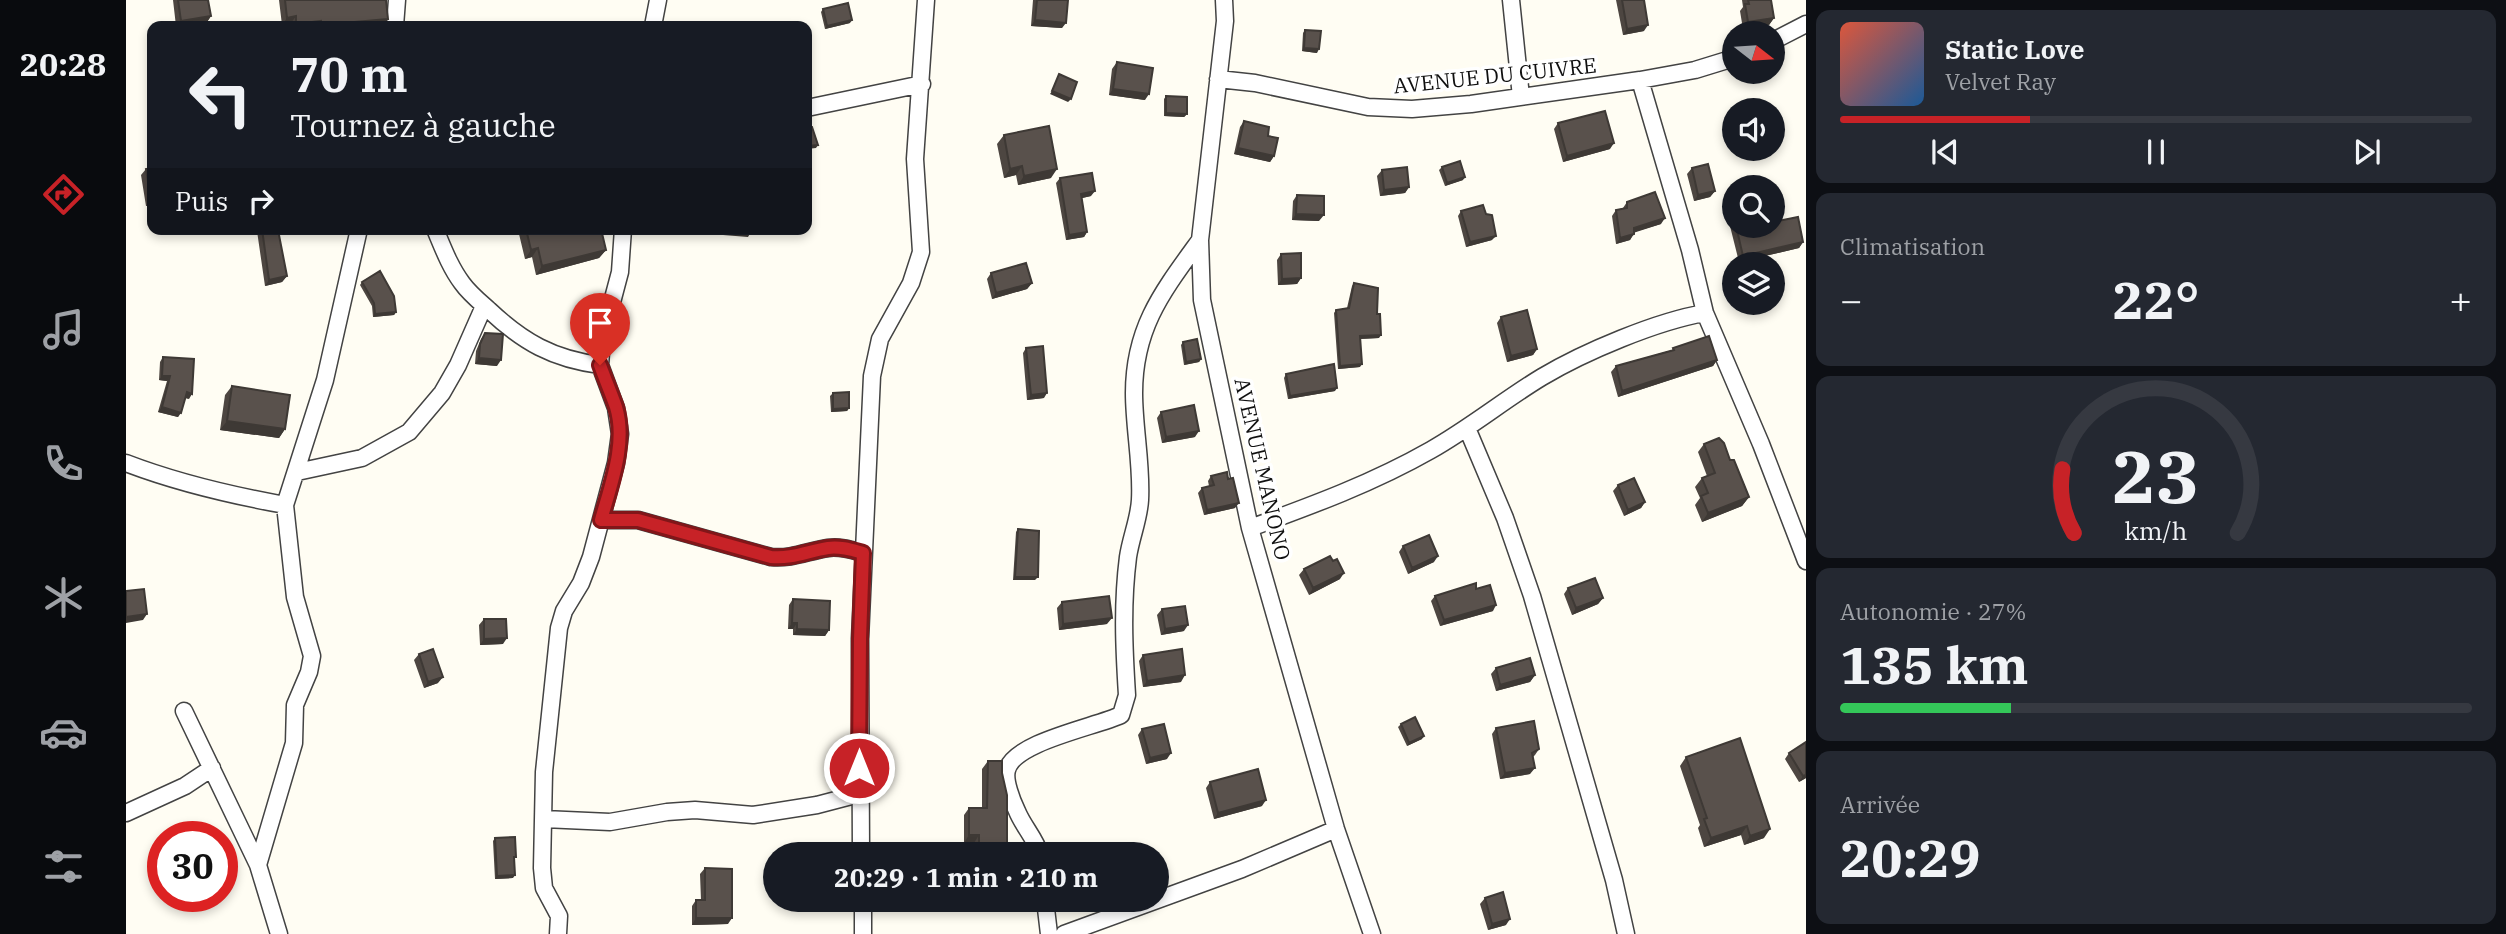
<!DOCTYPE html>
<html lang="fr">
<head>
<meta charset="utf-8">
<style>
	:root { --surface:#171b24; --page:#242831; --text:#f1f3f6; --muted:#9ea1a6; --line:#363941; --accent:#c72227 }
	body { margin:0; font-family:"IBM Plex Serif",serif; background:var(--page); color:var(--text); height:100vh; display:flex; flex-direction:column; font-size:26px; white-space:nowrap }
	* { box-sizing:border-box; margin:0 }
	p { font-size:23px; color:var(--muted) }
	.icon { flex:none; width:38px; height:38px; fill:none; stroke:currentColor; stroke-width:2; stroke-linecap:round; stroke-linejoin:round }
	.map { position:relative; flex:1; overflow:hidden }
	.panel { display:flex; flex-direction:column; gap:10px; padding:10px; background:#0d0f14; width:700px }
	.panel>* { flex:none }
	.guide { position:absolute; left:21px; top:21px; width:665px; height:214px; border-radius:14px; box-shadow:0 4px 10px #0003; background:#171b24; color:var(--text); overflow:hidden }
	.needle { width:46px; rotate:107deg }
	.controls { position:absolute; left:1596px; top:21px; display:grid; gap:14px }
	.controls a { display:grid; place-items:center; width:63px; height:63px; border-radius:50%; background:var(--surface); box-shadow:0 4px 10px #0003; font-size:35px }
	.speed { position:absolute; left:21px; top:821px; display:flex; gap:14px; font-size:35px; font-weight:700; text-align:center }
	.speed>* { display:grid; place-content:center; width:91px; height:91px; border-radius:50%; background:var(--surface); box-shadow:0 4px 10px #0003; line-height:1 }
	.speed .limit { border:10px solid #d22; background:#fff; color:#111 }
	.pin { position:absolute; display:grid; place-items:center; width:60px; height:60px; color:#fff; margin:-72px -30px; border-radius:50% 50% 50% 0; rotate:-45deg; box-shadow:0 0 7px #0007 }
	.pin .icon { rotate:45deg }
	.me { position:absolute; width:77px; margin:-38px; rotate:0deg; stroke-linejoin:round; filter:drop-shadow(0 0 5px #0008) }
	.turn { display:flex; align-items:center; gap:24px; height:147px; padding:0 28px; font-size:32px }
	.turn .icon { width:91px; height:91px; stroke-width:2.5 }
	.turn b { display:block; font-size:49px; line-height:60px }
	.then { display:flex; align-items:center; height:66px; padding:0 28px; background:#0003; gap:14px; font-size:26px }
	.big { font-size:52px; font-weight:800; line-height:1.1 }
	.panel .card { flex:1; display:flex; flex-direction:column; justify-content:center; gap:10px; min-width:0; padding:0 24px; border-radius:14px; background:var(--page) }
	.panel .dial { align-items:center; gap:0 }
	.dial svg { height:182px; overflow:visible; fill:none; stroke:var(--line); stroke-width:7; stroke-linecap:round; text-anchor:middle }
	.dial text { fill:var(--text); stroke:none }
	.song { display:flex; align-items:center; gap:21px }
	.cover { width:84px; height:84px; border-radius:10px; background:linear-gradient(135deg,hsl(10 70% 55%),hsl(210 70% 35%)) }
	.played { height:7px; border-radius:4px; background:linear-gradient(90deg,var(--accent) 30%,var(--line) 30%) }
	.keys { display:flex; justify-content:space-around; direction:ltr }
	.heat { display:flex; justify-content:space-between; align-items:center; font-size:38px; direction:ltr }
	.charge { height:10px; border-radius:5px; background:linear-gradient(90deg,#34c759 27%,var(--line) 0) }
	.trip { position:absolute; left:637px; top:842px; width:406px; height:70px; border-radius:35px; background:var(--surface); box-shadow:0 4px 10px #0003; font-weight:800; line-height:70px; text-align:center }
	main { display:flex; flex:1; min-height:0 }
	.menu { display:flex; flex-direction:column; width:126px; justify-content:space-around; align-items:center; background:#090b0e; color:var(--muted) }
	.menu .icon { width:49px; height:49px }
	.menu .selected { color:var(--accent) }
	.menu b { font-size:32px; color:var(--text) }
	.map>svg:first-child { display:block }
	.lines { fill:none; stroke-linecap:round; stroke-linejoin:round }
	.street-casing { stroke:#434343; stroke-width:19 }
	.street { stroke:#fff; stroke-width:16 }
	.wall { fill:#4d4641 }
	.shaded-wall { fill:#3e3935 }
	.building { fill:#59514c; stroke:#3e3935; stroke-width:2 }
	.route-casing { stroke:#811619; stroke-width:18 }
	.route { stroke:#c72227; stroke-width:12 }
	.labels { text-anchor:middle; stroke-width:7; stroke-linejoin:round; paint-order:stroke }
	.street-label { font-size:21px; fill:#101010; stroke:#fff }
</style>
</head>
<body>
<main>
<nav class="menu">
<b>20:28</b>
<svg class="icon selected" aria-label="directions" viewBox="0 0 24 24"><path d="M12 3l9 9-9 9-9-9zM9 14v-3h6M13 9l2 2-2 2"/></svg>
<svg class="icon" aria-label="music" viewBox="0 0 24 24"><path d="M9 18V5l10-2v13"/><circle cx="6" cy="18" r="3"/><circle cx="16" cy="16" r="3"/></svg>
<svg class="icon" aria-label="phone" viewBox="0 0 24 24"><path d="M5 4h4l2 5-3 2q2 4 5 5l2-3 5 2v4C11 20 4 13 5 4z"/></svg>
<svg class="icon" aria-label="climate" viewBox="0 0 24 24"><path d="M12 3v18M4 7l16 10M4 17L20 7"/></svg>
<svg class="icon" aria-label="car" viewBox="0 0 24 24"><path d="M5 17H2v-5l4-1 3-4h7l3 4 3 1v5h-3M9 17h6M6 11h13"/><circle cx="7" cy="17" r="2"/><circle cx="17" cy="17" r="2"/></svg>
<svg class="icon" aria-label="filters" viewBox="0 0 24 24"><path d="M4 7h16M4 17h16"/><circle cx="9" cy="7" r="2"/><circle cx="15" cy="17" r="2"/></svg>
</nav>
<div class="map">
<svg width="1680" height="934" viewBox="0 0 1680 934">
	<rect width="100%" height="100%" fill="#fffdf3"/>
	<g class="lines">
		<defs>
			<path id="street" d="M1098 0 1099 21 1074 240 1076 300 1124 528 1210 829 1246 934
				M1385 0 1395 97
				M269 26 271 0
				M527 26 532 0
				M1647 41 1680 24
				M1092 79 1129 83 1242 107 1286 109 1345 104 1514 80 1569 70 1608 58
				M1514 80 1564 250 1579 313 1635 444 1680 561
				M681 108 796 84
				M309 229C317 248 324 267 336 283 343 293 354 302 363 310 397 342 427 359 474 365
				M1341 428 1379 518 1406 596 1488 880 1500 934
				M0 463C52 483 104 495 159 505
				M171 472 236 458 283 432 316 393 332 365 358 306
				M475 520H512L645 557C666 559 682 551 702 548 714 546 726 550 737 553
				M1124 528C1187 505 1247 483 1305 450 1344 428 1378 400 1416 377 1458 352 1531 321 1579 313
				M58 711 132 865 153 934
				M0 813 59 786 86 768
				M418 819 484 822 541 812 569 810 627 815 691 805 733 794
				M735 854 734 639 746 376 754 339 785 283 795 252 789 159 800 0
				M914 854C909 838 897 826 891 811 886 801 878 780 881 770 888 742 969 727 995 715L1001 695C998 648 996 604 1002 557 1005 537 1013 519 1014 500 1016 465 1008 428 1008 393 1008 327 1037 291 1074 240
				M132 865 168 743 169 705 183 672 186 656 169 597 159 505 199 380 233 229
				M737 900V934
				M919 900 923 934
				M432 934 433 916 418 888 416 868 418 772 433 628 438 611 455 583 465 557 490 463 494 434 490 408 474 365 476 340 494 272 497 229
				M938 934 1116 869 1210 829"/>
		</defs>
		<use href="#street" class="street-casing"/>
		<use href="#street" class="street"/>
	</g>
	<path class="wall" d="M47 0H82L85 16 81 22 50 26Z
		M153 0H260L262 19 257 26H165V23L156 25Z
		M907 0H942L936 28 905 26Z
		M1490 0H1518V31L1497 35Z
		M1616 0H1645L1648 18 1643 25 1617 29 1614 11 1617 7Z
		M697 9 724 23 699 29 695 12Z
		M1179 30 1191 53 1176 51 1177 33Z
		M991 62 1019 100 983 95 986 69Z
		M1040 96 1061 114 1058 117 1038 116V99Z
		M1118 121 1142 136 1148 156 1144 162 1108 154 1114 127Z
		M1432 123 1484 149 1437 162 1428 129Z
		M878 135 925 178 892 185 890 175 878 178 871 144Z
		M1316 167 1337 180 1319 186 1313 170Z
		M26 168V205L20 206 15 175 20 169Z
		M1566 168 1589 191 1584 197 1568 201 1561 174Z
		M1256 170 1283 187 1279 193 1254 196 1251 176Z
		M934 178 965 196 956 198 961 232 958 237 940 240 930 183Z
		M1171 195 1193 221 1166 220 1167 201Z
		M1501 202 1535 224 1508 232 1504 240 1490 244 1486 216 1490 210 1497 208Z
		M1335 211 1366 240 1340 247 1332 216Z
		M1608 220V226H1647L1677 242 1673 248 1613 262 1604 226Z
		M132 229H171L169 232 153 235 161 276 156 282 139 286 131 231Z
		M396 229H475L480 250 473 258 410 275 406 257 399 259 393 234Z
		M1155 254 1175 278 1171 284 1152 285 1151 260Z
		M865 273 906 283 901 289 866 299 861 279Z
		M236 282 270 312 268 315 247 317 246 306 234 285Z
		M1228 283 1251 314 1253 338 1234 339V367L1212 369 1208 313 1210 310 1221 308 1226 286Z
		M1375 317 1411 349 1407 355 1381 362 1371 323Z
		M359 333 371 366 349 364 350 351 355 339Z
		M1057 342 1075 359 1073 362 1058 365 1055 345Z
		M900 348 918 398 901 400 897 353Z
		M1547 348 1591 360 1587 366 1492 397 1485 372 1490 366 1546 350Z
		M37 357 63 399 59 398 52 417 32 412 41 381 33 380 34 362Z
		M1160 374 1209 391 1162 399 1158 378Z
		M106 386 159 429 153 438 94 430 99 395Z
		M707 393 723 408 721 411 705 412 704 396Z
		M1035 412 1069 437 1036 443 1031 418Z
		M1578 444 1604 460 1623 497 1616 506 1576 522 1569 505 1574 498 1569 487 1576 478 1581 476 1572 452Z
		M1085 476 1102 479 1109 508 1078 515 1072 493 1076 488 1083 486 1082 481Z
		M1492 485 1519 502 1515 508 1498 516 1487 491Z
		M892 529 909 580H887L890 532Z
		M1277 546 1308 562 1282 574 1273 552Z
		M1178 569 1214 579 1183 595 1173 575Z
		M1442 588 1477 598 1472 604 1446 615 1438 594Z
		M1350 589 1367 611 1314 626 1305 601 1309 596Z
		M667 599 703 630 699 636 667 635V629H662L663 605Z
		M936 602 981 624 933 630 931 608Z
		M1036 609 1058 631 1035 635 1031 615Z
		M358 619 377 644 354 645 353 625Z
		M293 654 312 683 298 688 288 660Z
		M1017 655 1055 682 1017 687 1013 661Z
		M1370 668 1409 675 1404 682 1370 691 1365 674Z
		M1275 724 1296 739 1281 746 1272 727Z
		M1370 728 1413 749 1409 755 1407 757 1404 774 1374 779 1366 734Z
		M1016 729 1041 759 1020 764 1012 735Z
		M1663 753 1680 778 1673 782 1659 759Z
		M1560 757 1638 838 1618 845 1615 835 1578 847 1572 828 1574 825 1554 766Z
		M862 761 876 773 881 852 913 854H847L848 843H838V815L843 808H856V769Z
		M1084 782 1136 806 1088 819 1080 788Z
		M369 838 388 860 387 878 369 879 367 841Z
		M579 868 602 924 566 925V906L570 900H575L574 874Z
		M1359 898 1380 925 1362 930 1354 904Z"/>
	<path class="shaded-wall" d="M85 16 81 22 51 26 55 21Z
		M170 16 165 23 156 25 161 18Z
		M1648 18 1643 25 1617 29 1622 22Z
		M262 19 257 26H195V25Z
		M726 20 724 23 699 29 701 26Z
		M909 20 940 23 936 28 905 26Z
		M195 21 191 26H169L170 24Z
		M1522 25 1518 31 1497 35 1501 29Z
		M1178 48 1193 49 1191 53 1176 51Z
		M987 89 1023 94 1019 100 983 95Z
		M926 91 945 99 942 102 924 94Z
		M1040 113 1061 114 1058 117 1038 116Z
		M1488 143 1484 149 1437 162 1441 156Z
		M692 145 690 148 681 149V146Z
		M1112 148 1148 156 1144 162 1108 154Z
		M896 166 890 175 878 178 884 169Z
		M931 169 925 178 892 185 898 176Z
		M1339 177 1337 180 1319 186 1321 183Z
		M1283 187 1279 193 1254 196 1258 190Z
		M969 191 965 196 952 199 955 194Z
		M1589 191 1584 197 1568 201 1572 195Z
		M26 199V205L20 206 25 200Z
		M1170 214 1198 215 1193 221 1166 220Z
		M1539 218 1535 224 1504 234 1508 228Z
		M171 229 169 232 147 236 152 230Z
		M601 229H609L626 230 622 237 597 235Z
		M961 232 958 237 940 240 943 235Z
		M1508 234 1504 240 1490 244 1494 238Z
		M1370 236 1366 240 1340 247 1344 242Z
		M1677 242 1673 248 1613 262 1617 256Z
		M412 248 406 257 399 259 405 250Z
		M480 250 473 258 410 275 416 266Z
		M161 276 156 282 139 286 143 280Z
		M1175 278 1171 284 1152 285 1156 279Z
		M906 283 901 289 866 299 870 293Z
		M270 312 268 315 247 317 249 314Z
		M1255 335 1253 338 1232 339 1234 336Z
		M1411 349 1407 355 1381 362 1385 356Z
		M353 358 375 360 371 366 349 364Z
		M1075 359 1073 362 1058 365 1060 362Z
		M1591 360 1587 366 1492 397 1496 391Z
		M1236 364 1234 367 1212 369 1214 366Z
		M36 376H44L41 381 33 380Z
		M1211 388 1209 391 1162 399 1164 396Z
		M61 392 66 394 63 399 58 397Z
		M921 393 918 398 901 400 905 395Z
		M36 407 55 413 52 417 32 412Z
		M723 408 721 411 705 412 707 409Z
		M101 421 159 429 153 438 94 430Z
		M1073 431 1069 437 1036 443 1040 437Z
		M1623 497 1616 506 1576 522 1582 513Z
		M1519 502 1515 508 1498 516 1502 510Z
		M1113 503 1109 508 1078 515 1081 510Z
		M1312 556 1308 562 1282 574 1286 568Z
		M1218 573 1214 579 1183 595 1187 588Z
		M889 577H912L909 580H887Z
		M1477 598 1472 604 1446 615 1450 608Z
		M1370 605 1367 611 1314 626 1318 620Z
		M21 614 17 620 0 623V617Z
		M986 618 981 624 933 630 937 624Z
		M666 623H671L667 629H662Z
		M1062 625 1058 631 1035 635 1039 629Z
		M671 629 703 630 699 636 667 635Z
		M381 638 377 644 354 645 358 639Z
		M1059 675 1055 682 1017 687 1021 681Z
		M1409 675 1404 682 1370 691 1374 685Z
		M317 677 312 683 298 688 302 682Z
		M1298 736 1296 739 1281 746 1283 743Z
		M1045 753 1041 759 1020 764 1024 758Z
		M1409 768 1404 774 1374 779 1379 773Z
		M1680 775V778L1673 782 1677 776Z
		M1140 800 1136 806 1088 819 1092 813Z
		M1621 826 1615 835 1578 847 1585 838Z
		M1644 829 1638 838 1618 845 1624 836Z
		M843 835H853L848 843H838Z
		M389 875 387 878 369 879 371 876Z
		M570 918H606L602 924 566 925Z
		M1384 919 1380 925 1362 930 1366 924Z"/>
	<path class="building" d="M52 0H82L85 16 55 21Z
		M159 0H260L262 19 195 25V21L170 24V16L161 18Z
		M911 0H942L940 23 909 20Z
		M1496 0H1518L1522 25 1501 29Z
		M1622 0H1645L1648 18 1622 22 1619 4H1623Z
		M722 3 726 20 701 26 697 9Z
		M1179 30 1195 31 1193 49 1178 48Z
		M991 62 1027 68 1023 94 987 89Z
		M933 74 951 82 945 99 926 91Z
		M1040 96 1061 97V114L1040 113Z
		M1479 111 1488 143 1441 156 1432 123Z
		M1118 121 1143 127 1142 136 1152 138 1148 156 1112 148Z
		M923 126 931 169 898 176 896 166 884 169 878 135Z
		M681 127H686L692 145 681 146Z
		M1334 161 1339 177 1321 183 1316 167Z
		M1582 164 1589 191 1572 195 1566 168Z
		M1281 167 1283 187 1258 190 1256 170Z
		M26 168V199L25 200 20 169Z
		M966 173 969 191 955 194 961 232 943 235 934 178Z
		M1529 192 1539 218 1508 228V234L1494 238 1490 210 1501 208V202Z
		M1171 195 1198 196V215L1170 214Z
		M1357 205 1360 214 1366 215 1370 236 1344 242 1335 211Z
		M1672 217 1677 242 1617 256 1610 226H1647V222Z
		M136 229H154L152 230 161 276 143 280Z
		M400 229H475L480 250 416 266 412 248 405 250Z
		M1175 253V278L1156 279 1155 254Z
		M900 263 906 283 870 293 865 273Z
		M254 271 268 296 270 312 249 314 248 303 236 282Z
		M1228 283 1252 288 1251 314H1254L1255 335 1234 336 1236 364 1214 366 1210 310 1223 308Z
		M1401 310 1411 349 1385 356 1375 317Z
		M359 333 377 334 375 360 353 358 354 344Z
		M1583 336 1591 360 1496 391 1490 366 1548 350 1547 348Z
		M1071 339 1075 359 1060 362 1057 342Z
		M917 346 921 393 905 395 900 348Z
		M37 357 68 359 66 394 61 392 55 413 36 407 44 376H36Z
		M1208 364 1211 388 1164 396 1160 374Z
		M106 386 164 395 159 429 101 421Z
		M723 392V408L707 409V393Z
		M1068 405 1073 431 1040 437 1035 412Z
		M1593 438 1598 443 1604 460H1608L1623 497 1582 513 1575 496 1582 493 1576 478 1589 473 1578 444Z
		M1101 472 1102 479 1107 478 1113 503 1081 510 1076 488 1088 485 1085 476Z
		M1508 478 1519 502 1502 510 1492 485Z
		M892 529 913 531 912 577H889Z
		M1303 535 1312 556 1286 568 1277 546Z
		M1204 556 1207 561 1211 559 1218 573 1187 588 1178 569Z
		M1469 578 1477 598 1450 608 1442 588Z
		M1350 583V589L1364 585 1370 605 1318 620 1309 596Z
		M18 589 21 614 0 617V591Z
		M983 596 986 618 937 624 936 602Z
		M667 599 704 601 703 630 671 629V623H666Z
		M1059 606 1062 625 1039 629 1036 609Z
		M358 619H380L381 638 358 639Z
		M307 649 317 677 302 682 293 654Z
		M1056 649 1059 675 1021 681 1017 655Z
		M1404 658 1409 675 1374 685 1370 668Z
		M1289 717 1298 736 1283 743 1275 724Z
		M1408 721 1413 749 1406 753 1409 768 1379 773 1370 728Z
		M1038 724 1045 753 1024 758 1016 729Z
		M1614 738 1644 829 1624 836 1621 826 1585 838 1578 819 1581 818 1560 757Z
		M1680 742V775L1677 776 1663 753Z
		M862 761H876V773L881 795V852L908 845 913 854H853V835H843V808H861Z
		M1132 769 1140 800 1092 813 1084 782Z
		M389 837 390 857H388L389 875 371 876 369 838Z
		M579 868 606 869V918H570V900H579Z
		M1377 892 1384 919 1366 924 1359 898Z"/>
	<g class="lines">
		<defs>
			<path id="route" d="M474 365C479 379 485 393 490 407 501 443 485 484 475 520H512L645 557C666 559 682 551 702 548 714 546 726 550 737 553L734 639 733 768"/>
		</defs>
		<use href="#route" class="route-casing"/>
		<use href="#route" class="route"/>
	</g>
	<g class="labels">
		<g class="street-label">
			<text transform="translate(1369 76) rotate(-6)" y="7">AVENUE DU CUIVRE</text>
			<text transform="translate(1136 469) rotate(77)" y="7">AVENUE MANONO</text>
		</g>
	</g>
</svg>
<div class="controls">
<a><svg class="needle" viewBox="-14 -14 28 28"><path d="M0-13l5 13h-10z" fill="#e53935"/><path d="M0 13l5-13h-10z" fill="#9ea1a6"/></svg></a>
<a><svg class="icon" aria-label="sound" viewBox="0 0 24 24"><path d="M4 9h4l5-4v14l-5-4H4zM17 9q2 3 0 6"/></svg></a>
<a><svg class="icon" aria-label="search" viewBox="0 0 24 24"><circle cx="10" cy="10" r="6"/><path d="M15 15l6 6"/></svg></a>
<a><svg class="icon" aria-label="layers" viewBox="0 0 24 24"><path d="M12 4l9 5-9 5-9-5zM3 14l9 5 9-5"/></svg></a>
</div>
<div class="speed"><div class="limit">30</div></div>
<div class="pin" style="left:474px;top:365px;background:#d93025"><svg class="icon" aria-label="arrive" viewBox="0 0 24 24"><path d="M6 21V4h12l-3 4 3 4H6"/></svg></div>
<svg class="me" style="left:733px;top:768px" viewBox="-20 -20 40 40"><circle r="17" fill="#c72227" stroke="#fff" stroke-width="3"/><path d="M0-11L8 9 0 5-8 9z" fill="#fff"/></svg>
<div class="trip">20:29 · 1 min · 210 m</div>
<div class="guide">
<div class="turn"><svg class="icon" aria-label="left" viewBox="0 0 24 24"><path d="M17 20v-9H6M10 6l-5 5 5 5"/></svg><div><b>70 m</b>Tournez à gauche</div></div>
<div class="then">Puis<svg class="icon" aria-label="right" viewBox="0 0 24 24"><path d="M7 20v-9h11M14 6l5 5-5 5"/></svg></div>
</div>
</div>
<section class="panel">
<div class="card">
<div class="song"><i class="cover"></i><div><b>Static Love</b><p>Velvet Ray</p></div></div>
<div class="played"></div>
<div class="keys"><svg class="icon" aria-label="previous" viewBox="0 0 24 24"><path d="M18 5L8 12l10 7zM5 5v14"/></svg><svg class="icon" aria-label="pause" viewBox="0 0 24 24"><path d="M8 5v14M16 5v14"/></svg><svg class="icon" aria-label="next" viewBox="0 0 24 24"><path d="M6 5l10 7-10 7zM19 5v14"/></svg></div>
</div>
<div class="card"><p>Climatisation</p>
<div class="heat"><a>−</a><b class="big">22°</b><a>+</a></div>
</div>
<div class="card dial"><svg viewBox="0 0 100 80">
<path d="M14 69A42 42 0 1 1 86 69"/>
<path d="M14 69A42 42 0 0 1 9 41" stroke="#c72227"/>
<text x="50" y="56" font-size="32" font-weight="700">23</text>
<text x="50" y="72" font-size="11">km/h</text>
</svg></div>
<div class="card"><p>Autonomie · 27%</p><b class="big">135 km</b><div class="charge"></div></div>
<div class="card"><p>Arrivée</p><b class="big">20:29</b></div>
</section>
</main>
</body>
</html>
